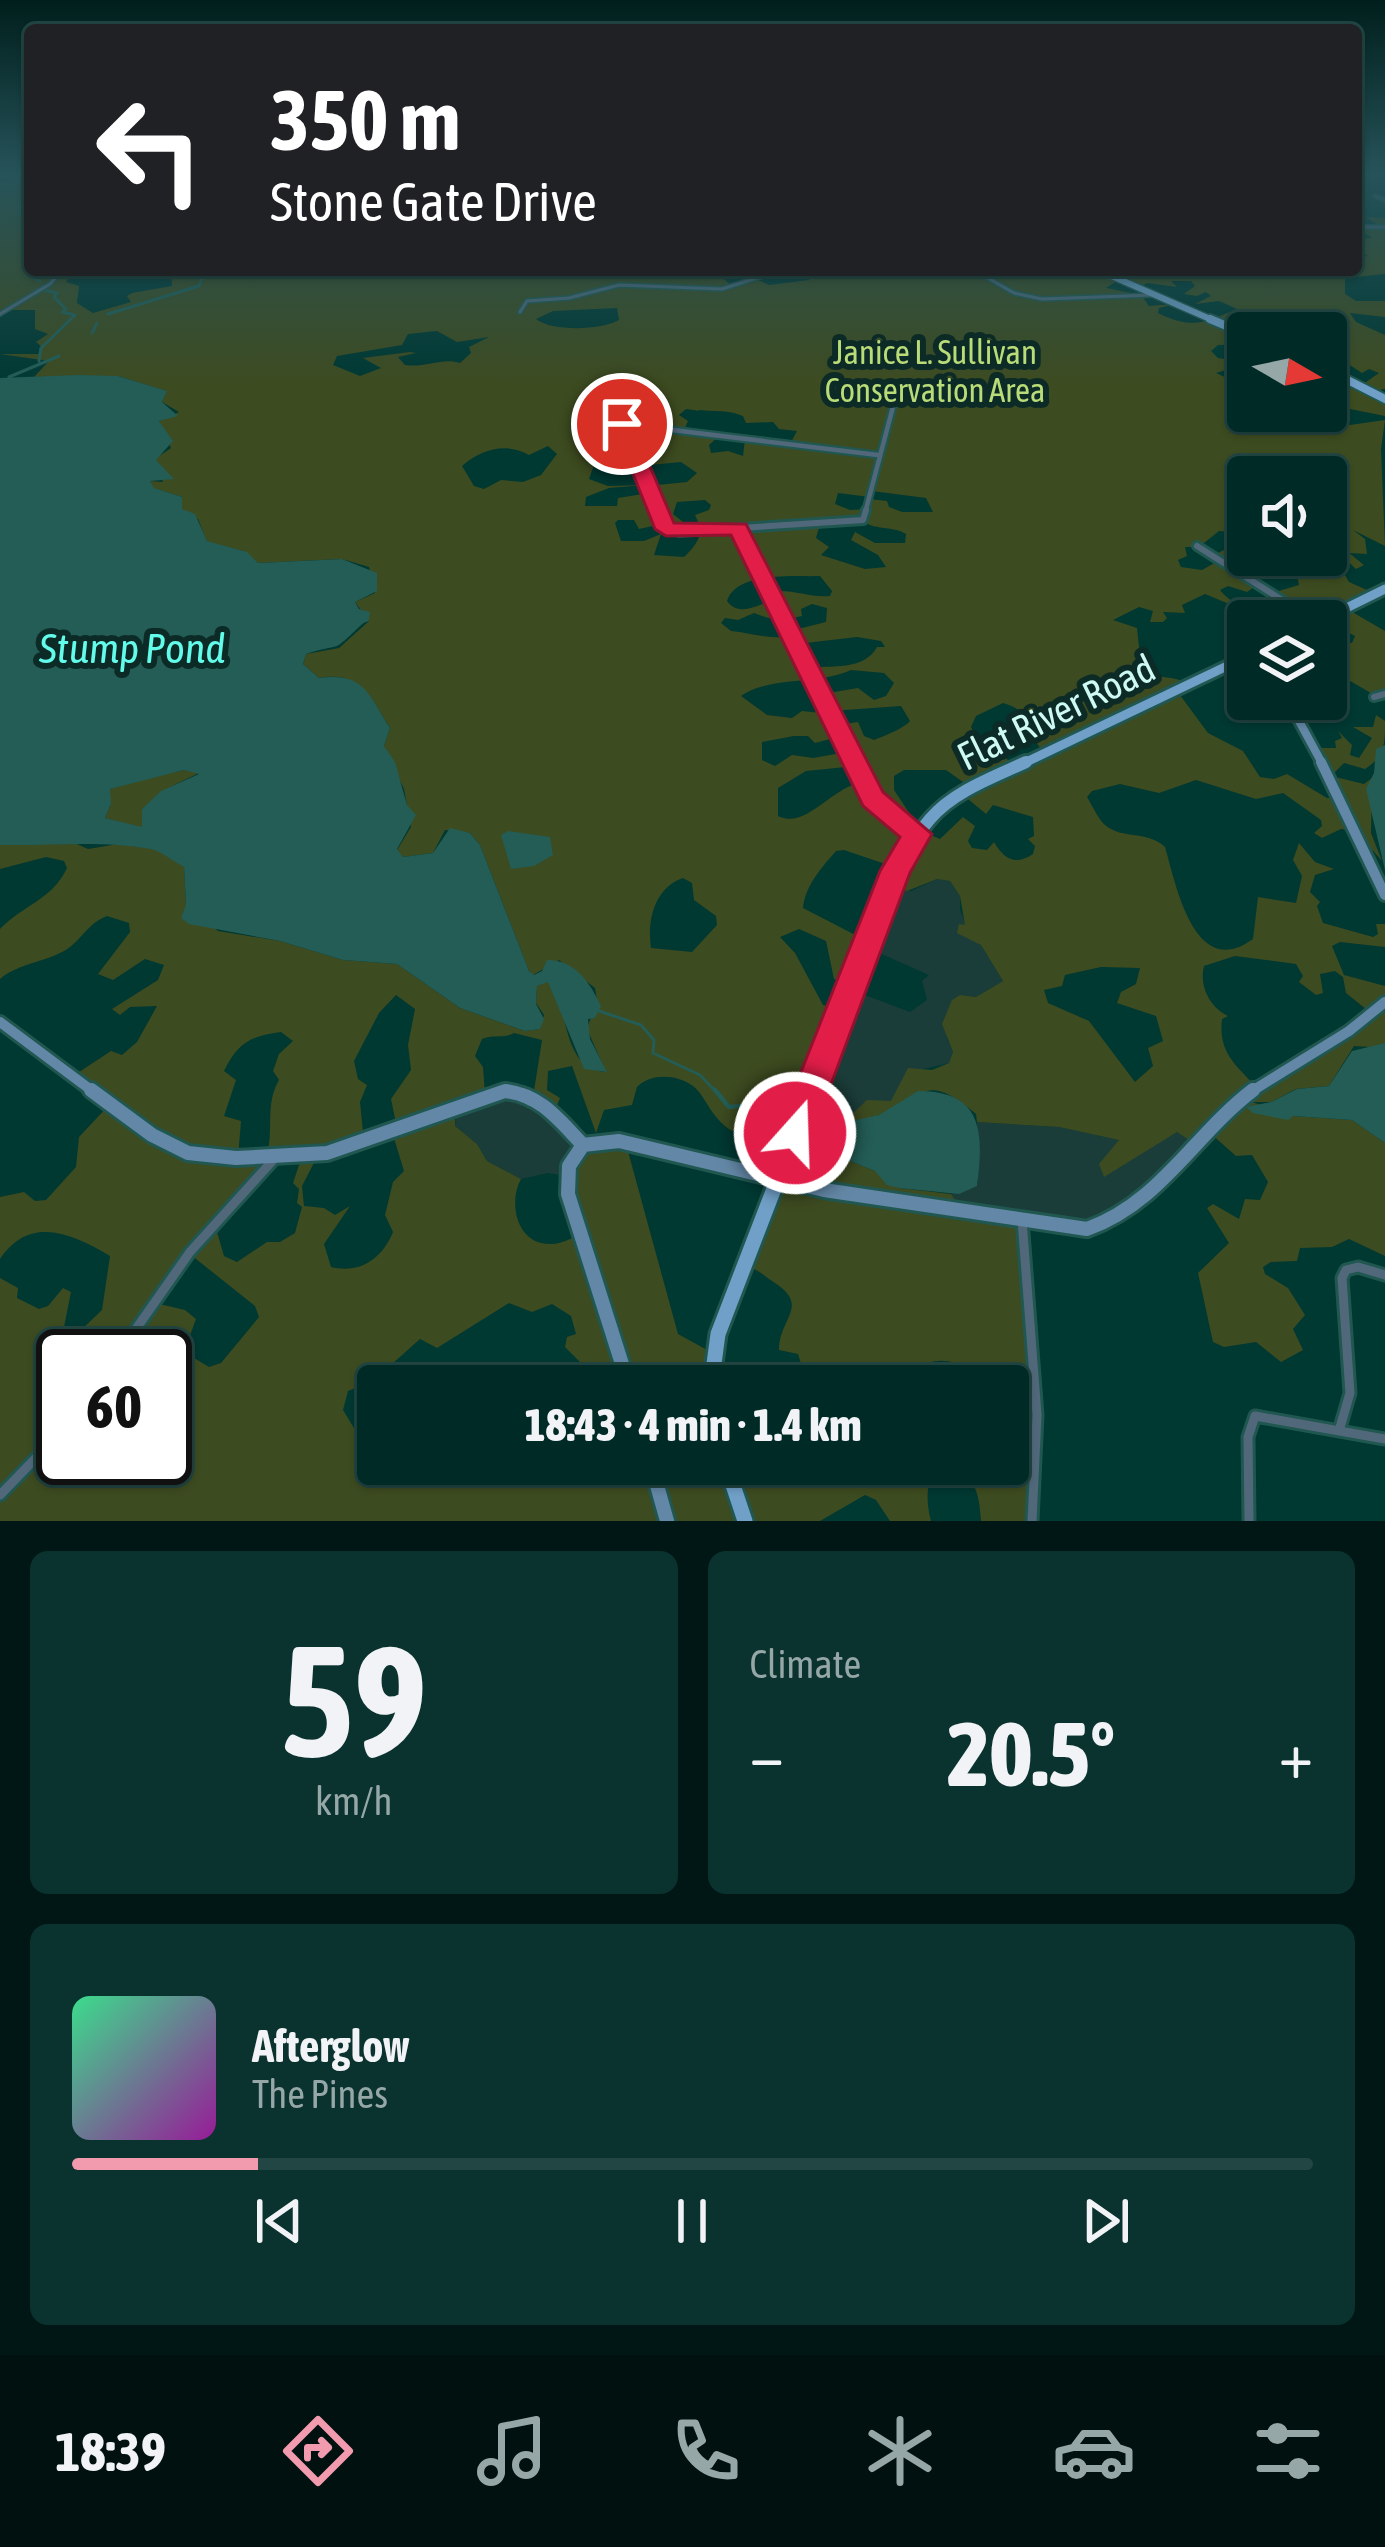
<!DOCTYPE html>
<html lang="en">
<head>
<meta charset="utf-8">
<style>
	:root { --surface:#002a26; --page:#0a322e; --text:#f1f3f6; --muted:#95a7a7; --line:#224643; --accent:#f29aae }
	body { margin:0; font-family:"Asap Condensed",sans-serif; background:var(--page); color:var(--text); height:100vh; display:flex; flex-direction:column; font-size:45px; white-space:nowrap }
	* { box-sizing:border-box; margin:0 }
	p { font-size:39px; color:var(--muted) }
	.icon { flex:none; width:66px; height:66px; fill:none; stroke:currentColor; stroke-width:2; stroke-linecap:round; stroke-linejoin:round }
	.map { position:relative; height:1521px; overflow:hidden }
	.panel { display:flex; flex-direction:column; gap:30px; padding:30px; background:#001715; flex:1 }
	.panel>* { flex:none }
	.hud { position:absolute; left:24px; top:24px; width:1338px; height:252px; border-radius:12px; box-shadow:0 3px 9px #0004,0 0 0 3px var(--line); background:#202124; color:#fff; overflow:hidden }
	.needle { width:78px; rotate:99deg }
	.fabs { position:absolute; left:1227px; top:312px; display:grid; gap:24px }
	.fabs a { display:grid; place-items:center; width:120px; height:120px; border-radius:12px; background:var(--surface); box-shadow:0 3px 9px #0004,0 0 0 3px var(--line); font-size:60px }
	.speed { position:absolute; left:36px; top:1329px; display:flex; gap:24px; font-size:60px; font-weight:700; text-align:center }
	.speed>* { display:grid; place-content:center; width:156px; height:156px; border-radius:50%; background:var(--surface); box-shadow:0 3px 9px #0004,0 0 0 3px var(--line); line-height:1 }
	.speed .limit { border:6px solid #111; border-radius:18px; background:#fff; color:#111 }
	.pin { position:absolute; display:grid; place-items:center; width:102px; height:102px; color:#fff; margin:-51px; border:6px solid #fff; border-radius:50%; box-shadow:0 3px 12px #0007 }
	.me { position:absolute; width:132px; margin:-66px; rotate:20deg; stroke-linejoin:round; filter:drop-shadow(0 0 9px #0008) }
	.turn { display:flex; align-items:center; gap:42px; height:252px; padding:0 48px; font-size:54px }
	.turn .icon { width:156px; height:156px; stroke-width:2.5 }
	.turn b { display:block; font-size:84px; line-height:102px }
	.big { font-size:90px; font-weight:800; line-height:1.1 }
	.panel .tile { flex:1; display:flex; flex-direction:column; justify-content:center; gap:18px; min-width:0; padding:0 42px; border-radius:18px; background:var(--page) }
	.panel .dial { align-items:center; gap:0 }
	.dial b { font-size:156px; line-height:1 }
	.song { display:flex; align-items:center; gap:36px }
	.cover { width:144px; height:144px; border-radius:18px; background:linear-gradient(135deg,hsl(150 70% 55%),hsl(300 70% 35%)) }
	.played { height:12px; border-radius:6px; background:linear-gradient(90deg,var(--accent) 15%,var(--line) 15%) }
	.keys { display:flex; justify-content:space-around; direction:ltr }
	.heat { display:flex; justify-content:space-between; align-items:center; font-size:66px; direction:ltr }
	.panel .tiles { flex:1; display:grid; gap:30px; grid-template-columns:1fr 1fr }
	.tile:last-child { grid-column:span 2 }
	.trip { position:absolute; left:357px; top:1365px; width:672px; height:120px; border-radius:12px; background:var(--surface); box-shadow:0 3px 9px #0004,0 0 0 3px var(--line); font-weight:800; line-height:120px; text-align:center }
	.menu { display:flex; height:192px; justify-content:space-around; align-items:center; background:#00110f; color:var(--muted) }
	.menu .icon { width:84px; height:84px }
	.menu .current { color:var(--accent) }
	.menu b { font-size:54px; color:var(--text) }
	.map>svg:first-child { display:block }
	.built { fill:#1b3d39 }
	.green { fill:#3d4b20; fill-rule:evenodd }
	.water { fill:#235d56; fill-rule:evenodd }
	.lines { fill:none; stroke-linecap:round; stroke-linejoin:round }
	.stream-far1 { stroke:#235d56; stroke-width:3 }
	.stream { stroke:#235d56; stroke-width:4.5 }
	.street-far4-casing { stroke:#215751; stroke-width:6 }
	.street-far3-casing { stroke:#215751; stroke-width:9 }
	.street-far2-casing { stroke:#215751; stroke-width:12 }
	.street-far1-casing { stroke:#215751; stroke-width:14 }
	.street-casing { stroke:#215751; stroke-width:15 }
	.secondary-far2-casing { stroke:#215751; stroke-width:14 }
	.secondary-far1-casing { stroke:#215751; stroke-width:16 }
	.secondary-casing { stroke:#215751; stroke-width:20 }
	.primary-far4-casing { stroke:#215751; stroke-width:9 }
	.primary-far3-casing { stroke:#215751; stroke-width:12 }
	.primary-far2-casing { stroke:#215751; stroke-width:15 }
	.primary-far1-casing { stroke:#215751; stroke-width:18 }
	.primary-casing { stroke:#215751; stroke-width:21 }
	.street-far4 { stroke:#51687b; stroke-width:3 }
	.street-far3 { stroke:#51687b; stroke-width:4.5 }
	.street-far2 { stroke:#51687b; stroke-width:6 }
	.street-far1 { stroke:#51687b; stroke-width:8 }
	.street { stroke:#51687b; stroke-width:9 }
	.secondary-far2 { stroke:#6387a6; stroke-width:8 }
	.secondary-far1 { stroke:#6387a6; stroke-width:10 }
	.secondary { stroke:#6387a6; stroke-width:14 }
	.primary-far4 { stroke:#709fc7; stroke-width:6 }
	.primary-far3 { stroke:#709fc7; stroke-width:8 }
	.primary-far2 { stroke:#709fc7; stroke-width:9 }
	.primary-far1 { stroke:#709fc7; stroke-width:12 }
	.primary { stroke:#709fc7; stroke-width:15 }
	.route { fill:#e11d48; stroke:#92132f; stroke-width:3 }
	.labels { text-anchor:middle; stroke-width:12; stroke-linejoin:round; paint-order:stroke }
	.far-park-label { font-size:33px; fill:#b9db78; stroke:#0c2b27 }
	.street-label { font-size:39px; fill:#cefaf3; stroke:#0c2b27 }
	.water-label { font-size:42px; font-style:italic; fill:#63fcea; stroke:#0c2b27 }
</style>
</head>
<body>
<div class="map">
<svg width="1385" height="1521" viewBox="0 0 1385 1521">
	<rect width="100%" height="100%" fill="#003832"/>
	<path class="built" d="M937 879 950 881 960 896V910L971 938 981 945 1003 981 976 997 960 995 947 1038 953 1052 949 1063 907 1073 891 1102 820 1122 802 1116 849 989 910 1012 927 1000 922 981 929 975 866 947 894 886 911 891Z
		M526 1094 580 1139 567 1176 548 1173 521 1179 487 1161 477 1144 455 1126 457 1105Z
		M977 1122 1059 1127 1119 1140 1102 1174 1177 1132 1198 1146 1102 1226 962 1210 951 1194 978 1184Z"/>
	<path class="green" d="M0 173H30V270H74L66 282 79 286 77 303 93 313 131 302 127 296 132 293 172 286 171 270H750L748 275 733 274 724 279 734 288 756 279 769 285 809 280 811 270H1071L1078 277 1100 278 1110 270H1356V258L1368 256 1356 249V239L1372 238 1356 227 1380 226 1366 217 1385 218V274L1345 278V294L1356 301H1385V317L1350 313 1356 322 1385 335V389L1374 391 1385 397V416L1340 407 1330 411 1350 425 1385 420 1381 449 1385 546 1353 530 1365 539 1367 554 1349 553 1364 565 1356 569 1341 555 1332 553 1349 582 1376 594 1347 609 1385 631V694L1376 696 1338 674 1326 678V643H1352L1355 636 1326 621H1270L1205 594 1182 605 1185 613 1163 612 1167 618 1163 622H1150L1153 611 1139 607 1113 620 1137 628 1139 647 1150 657 1146 671C1160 680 1174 675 1189 684L1177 691 1208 733 1243 751 1260 777 1274 779 1287 774 1327 798H1339L1316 748H1336L1335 741 1342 738 1338 731 1352 745 1350 755 1359 758 1372 738 1353 727H1373L1376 715 1385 721C1385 745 1385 756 1365 769L1344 763 1331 776 1364 784 1372 778 1371 833 1382 861 1356 831 1341 829 1322 838 1314 833 1322 826 1321 820 1283 793 1256 799 1196 780 1159 793 1120 784 1092 791 1087 797C1092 805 1098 819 1105 825 1123 840 1147 830 1165 847 1176 884 1194 982 1253 939L1258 897 1296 903 1302 876 1293 860 1299 843 1315 862 1334 869 1315 875 1310 892 1320 902 1317 906 1323 923 1373 937 1378 934 1376 924H1385V947L1340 942 1332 946 1344 975 1385 986V1048L1354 1046 1329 1086 1296 1089 1271 1102H1252L1293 1116 1352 1120 1385 1143V1256L1349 1239 1332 1247 1300 1248 1297 1261 1271 1262 1263 1267 1265 1274 1288 1288 1305 1315 1293 1329 1303 1350 1281 1362 1256 1342 1224 1347 1213 1342 1198 1273 1229 1243 1207 1208 1213 1204 1239 1219 1245 1199 1260 1200 1268 1182 1252 1155 1236 1156 1210 1133 1198 1146 1177 1132 1104 1177 1099 1164 1119 1140 1059 1127 977 1122 976 1114C922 1069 926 1099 876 1116 859 1122 839 1124 820 1128L833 1154 875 1171 899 1188 951 1194 962 1210 1023 1221 1035 1382C1023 1380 1005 1383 994 1378 976 1370 949 1355 928 1363L927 1386H820L806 1380 798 1354 779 1350C779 1317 812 1306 772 1281 761 1274 759 1269 746 1267L798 1124 758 1106 745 1112 739 1127 732 1131C709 1116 706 1096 693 1086 677 1074 650 1073 637 1087L632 1105 604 1110 596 1133 572 1066 548 1071 547 1090 560 1098 554 1113 533 1097 542 1040 514 1033C503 1039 493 1034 482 1039L475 1056 483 1067 485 1094 455 1110V1126L477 1144 487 1161 521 1179C508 1202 516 1246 552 1244 561 1244 571 1238 580 1235L569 1195 578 1150 626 1144 678 1334 709 1351 712 1386H579L580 1362 565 1347 567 1337 576 1334 571 1316 552 1304 532 1312 509 1303 437 1348 420 1339 373 1381 348 1391 343 1410 360 1438 378 1442V1464H1016L1035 1473 1032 1521H981C979 1490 975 1474 943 1466 924 1475 926 1503 931 1521H890L876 1500 865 1495 820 1521H0V1278L18 1288 17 1298 39 1309 48 1306 63 1288 71 1292 64 1327 68 1333 79 1332 102 1310 110 1256C71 1233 30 1215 0 1259V1197L24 1192 35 1201 46 1200 76 1167 79 1137 110 1104 73 1076 111 1051 122 1055 137 1042 157 1006 130 1007 120 1015 112 1009 158 980 164 965 145 959 113 980 98 974 130 932 129 923 107 916C89 923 84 936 70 947 50 962 20 962 0 979V929C23 905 52 900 67 868L64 861 46 857 0 869V845L70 841 88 849 118 844 156 849 184 866 186 905 218 931 280 941 343 960 397 964 460 1008 525 1031 540 1029 544 1015 536 1003 537 986 548 981C571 1008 560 1069 606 1072L587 1029 597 1000 595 988 559 960 533 975 529 971 480 845 470 833 445 830 433 853 403 857 397 850 411 827 404 789 384 746 390 728C370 697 361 671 319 678L303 664 306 654 339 648 369 621 355 602 375 593 369 567 342 559 258 563 243 551 207 542 198 519 182 509V497L153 488 150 481 163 482 155 459 171 448 159 421 179 412 162 402 166 391 118 376 34 377 49 361 0 354H39L42 347 36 342 48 334 35 329V310H4L0 314V182L16 177 0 178ZM1122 278 1139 284 1137 288 1147 283 1177 287 1171 281H1191L1195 286 1184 294 1197 296 1206 292 1211 296 1195 304 1219 301 1237 309C1207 321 1194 331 1158 313L1159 308 1175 304 1149 306 1141 295 1106 288ZM617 308 619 320C602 330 552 332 536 319L553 311ZM1268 326 1279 333H1326V357L1336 356 1362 373 1369 369 1379 373 1366 382 1326 386V411H1248V379H1229L1216 373 1248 363 1218 358 1211 351 1218 345 1248 344 1242 331ZM437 331 457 342 489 337 469 347 471 353 460 363C443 357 425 368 405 365L398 357 416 353 410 352 363 358 381 368 360 376 333 365 337 356 402 345 408 334ZM686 409C706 413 724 408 743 416L746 423 773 422 779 429 797 431 790 444 745 439 743 456 728 451 711 453 709 445 720 435 684 430 688 421 679 415ZM548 446 557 454 541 475 523 482 501 480 484 489 474 486 462 466C482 449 506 442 529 455ZM611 462 640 466 681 462 697 473 687 482 647 486 649 493 618 498 617 506H585L586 497 609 488 645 485 608 486 589 479 594 465ZM1248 477H1326V555H1289V564L1302 573 1297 576 1299 585 1272 593 1281 601C1260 611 1234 609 1220 590L1228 586 1247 592 1257 585 1247 577 1262 571 1256 562 1274 555H1248V546L1228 548 1212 556 1218 561 1202 570 1181 567 1178 560 1187 556 1185 547H1199L1219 531 1248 533ZM872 491 926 498 933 512H902L889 507 887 501 870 499 867 509 850 510 835 504 838 493 870 497ZM705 500 711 505 709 510 695 515C705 534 698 543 684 557L654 555 661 534 644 541H621L615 523 618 520H634L639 529 662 524 684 531 683 522 673 514 677 502ZM861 521C879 531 894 526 906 534L905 543H875L855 532 851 540 878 555 886 567 865 569 821 555 829 547 816 538 820 524ZM820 576 832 591 830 596C808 598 791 588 770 592L773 601C757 604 740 618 727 601 737 571 794 577 820 576ZM812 604 827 608 826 622 790 631V636C768 640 751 633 731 631L721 623 725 618 738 620 754 613C773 621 781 621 802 616L801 609ZM857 637 881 641 885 647H877C864 671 831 665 808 668L797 644ZM851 670 884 673 894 683 886 696 874 700 858 688 822 694 830 711 901 706 910 721C903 729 884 736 874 740L864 736 858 722 838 725 831 714 802 711 792 718 767 715 741 696C769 676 819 685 851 670ZM1003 703C1034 711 1025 733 1044 752L1016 766 1004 757 997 741 976 736 971 727 976 716ZM794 736H808L815 743 842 736 847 752 813 758 792 755 775 766 762 760V742ZM856 766 863 782C831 787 806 830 778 816V788L806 771ZM946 770 970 787 962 794 986 814 993 805 1033 817 1034 836 1028 839 1035 846 1033 854C1015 866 1004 859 994 842L987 850 972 848 968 841 975 826 963 817 940 839 903 823 910 814 894 790V776L904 770ZM844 850 897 868 891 886 907 891 937 879 950 881 960 896 965 925 959 924 957 933 981 945 1003 981 976 997 960 995 952 1000 942 1024 953 1052 949 1063 932 1070 908 1068 891 1101 867 1100 852 1114 834 1110 820 1122 803 1117 841 1010 823 1005 795 953 780 937 799 929 826 941 834 979 851 984 867 941 803 908C805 886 822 867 836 851ZM683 878 692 883 694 900 716 916 717 925 692 952 651 948C647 921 654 888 683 878ZM1235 956 1296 964 1303 976 1299 982 1316 995 1323 993 1320 974 1335 971 1343 977 1346 993 1372 1014 1257 1088C1236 1065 1218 1053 1222 1019L1228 1016C1209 1007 1199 985 1204 966ZM1101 967 1140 968 1136 984 1121 992 1117 1003 1156 1016 1163 1041 1148 1048 1153 1066 1135 1082 1089 1021 1048 1003 1044 990 1062 986 1065 975ZM396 995 415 1009 408 1045 411 1070 391 1099 397 1128 393 1135 404 1171 393 1182 385 1215 393 1232C382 1259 360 1274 331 1267L324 1244 350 1206 335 1215 324 1208 304 1206 302 1186 318 1155 364 1142 360 1102 367 1085 358 1079 354 1061 379 1013ZM281 1032 293 1041 279 1054 273 1071 279 1080C264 1106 275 1130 266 1158H238L241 1121 224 1116 236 1080 224 1071C238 1042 251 1036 281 1032ZM280 1157 301 1159 293 1183 299 1189 297 1203 302 1207 295 1233 280 1242H267L237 1262 224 1256 215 1225ZM191 1255 255 1306 259 1317 221 1363 209 1367 184 1352 196 1319 185 1310 155 1303ZM63 1356H165V1458H63Z
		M184 770 199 773 170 787 142 809V828L105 818 111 804 108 791 115 786Z"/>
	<path class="water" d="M78 375 118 376 167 391 162 402 178 416 159 421 173 441 156 460 174 479 150 481 154 488 182 497V509L195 514 207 541 247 552 258 563 342 559 377 573V591L355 602 359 609 370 612C367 629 372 615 359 627 330 655 343 642 306 654L303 664 319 678C365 672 368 694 390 728L384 746 395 762 407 805 416 815 397 849 403 857 433 853 450 828 470 833 480 845 529 971 534 975 542 971 547 960C576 960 590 983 601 1006L595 1018 588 1019 590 1039 607 1072 584 1069 548 982 537 986 536 1004 544 1019 540 1029 525 1031 460 1008 397 964 343 960 280 941 189 924 181 918 186 905 184 867C174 862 161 851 151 849 100 840 53 846 0 845V378ZM184 770 199 774 161 791 142 809V827L105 818 111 804 110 789Z
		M1385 745V870L1366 789 1374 773 1376 749Z
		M508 831 550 837 553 855 534 866 511 869 501 835Z
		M1385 1043V1143L1352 1120 1293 1116 1288 1120 1253 1113 1246 1107 1271 1102 1297 1089 1329 1086 1352 1051Z
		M918 1091C983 1091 984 1132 977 1186L959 1194 899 1188 887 1185 875 1171 833 1154 815 1139 820 1128 879 1115Z"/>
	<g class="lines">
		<path class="stream-far1" d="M28 205 20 207 23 211 19 213 30 222
			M30 265 29 276 40 281
			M108 314 199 286 205 270
			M92 333 97 323
			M39 361 41 348 75 315 62 312 66 309 54 297 57 293 44 290
			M9 377 59 356
			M599 1011 641 1025 654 1040 653 1053 700 1075 717 1093"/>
		<path class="stream" d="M715 1090 729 1107 755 1105
			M761 1104 786 1117"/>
		<defs>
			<path id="street-far4" d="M1375 196 1385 200
				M1356 227H1385
				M796 270H824
				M942 270H948
				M974 270 1014 293 1042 299 1153 295
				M520 312 527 301 569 298 619 285 722 289 782 270
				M0 314 50 284 62 270"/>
			<path id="street-far3" d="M611 395 657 513
				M623 424 878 455
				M865 513 894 403"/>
			<path id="street-far2" d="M656 510 662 525 679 532 863 520 866 510
				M738 528 855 765
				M1197 546 1315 621
				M1374 697 1385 694"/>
			<path id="street-far1" d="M853 762 883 810 917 834"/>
			<path id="street" d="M1022 1220 1037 1415 1032 1521
				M117 1356 190 1252 275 1158
				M1339 1431 1350 1393 1342 1278 1346 1270 1358 1267 1385 1275
				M0 1495 63 1430
				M1249 1521 1248 1437 1255 1416 1385 1439"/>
			<path id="secondary-far2" d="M1287 699 1323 765"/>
			<path id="secondary-far1" d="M1321 762 1385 895
				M0 1022 95 1093
				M496 1093H522
				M1249 1093 1349 1031 1385 1002"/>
			<path id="secondary" d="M91 1090 152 1135 188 1153 236 1158 327 1153 505 1091C541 1095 559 1120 583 1145
				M629 1386 568 1194 569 1166 583 1145 619 1141 824 1190 1087 1229C1160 1203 1194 1135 1253 1090
				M651 1464 667 1521"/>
			<path id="primary-far4" d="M1098 270 1217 322"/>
			<path id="primary-far3" d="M1210 319 1248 335
				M1326 369 1385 399"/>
			<path id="primary-far2" d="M1320 621 1385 589
				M1020 765 1248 656"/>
			<path id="primary-far1" d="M811 1093C840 1017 879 878 930 819 954 791 994 777 1026 762"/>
			<path id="primary" d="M711 1386 718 1334 812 1090
				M726 1464 745 1521"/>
		</defs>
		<use href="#street-far4" class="street-far4-casing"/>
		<use href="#street-far3" class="street-far3-casing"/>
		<use href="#street-far2" class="street-far2-casing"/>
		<use href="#street-far1" class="street-far1-casing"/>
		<use href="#street" class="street-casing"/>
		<use href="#secondary-far2" class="secondary-far2-casing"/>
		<use href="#secondary-far1" class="secondary-far1-casing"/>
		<use href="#secondary" class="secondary-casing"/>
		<use href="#primary-far4" class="primary-far4-casing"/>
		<use href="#primary-far3" class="primary-far3-casing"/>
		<use href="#primary-far2" class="primary-far2-casing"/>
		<use href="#primary-far1" class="primary-far1-casing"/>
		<use href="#primary" class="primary-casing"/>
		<use href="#street-far4" class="street-far4"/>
		<use href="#street-far3" class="street-far3"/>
		<use href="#street-far2" class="street-far2"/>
		<use href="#street-far1" class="street-far1"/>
		<use href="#street" class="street"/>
		<use href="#secondary-far2" class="secondary-far2"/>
		<use href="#secondary-far1" class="secondary-far1"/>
		<use href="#secondary" class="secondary"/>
		<use href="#primary-far4" class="primary-far4"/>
		<use href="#primary-far3" class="primary-far3"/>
		<use href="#primary-far2" class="primary-far2"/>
		<use href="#primary-far1" class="primary-far1"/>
		<use href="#primary" class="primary"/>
	</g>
	<linearGradient id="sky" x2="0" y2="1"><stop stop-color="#001f1c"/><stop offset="0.45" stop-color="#26535a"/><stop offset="1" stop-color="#26535a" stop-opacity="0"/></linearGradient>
	<rect width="1385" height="386" fill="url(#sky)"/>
	<path class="route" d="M622 418 632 424 674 523 746 524 883 792 932 834 910 873 808 1146 795 1151 782 1146 777 1133 880 871 900 837 863 806 731 535 666 536 655 529 613 424Z"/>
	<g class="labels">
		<g class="far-park-label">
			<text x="935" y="364">Janice L. Sullivan<tspan x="935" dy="38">Conservation Area</tspan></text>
		</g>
		<g class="street-label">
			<text transform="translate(1056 712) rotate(-26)" y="14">Flat River Road</text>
		</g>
		<g class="water-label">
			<text x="132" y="663">Stump Pond</text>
		</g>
	</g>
</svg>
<div class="fabs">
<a><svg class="needle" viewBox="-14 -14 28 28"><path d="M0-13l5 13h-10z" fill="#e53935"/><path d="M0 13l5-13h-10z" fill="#95a7a7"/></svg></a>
<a><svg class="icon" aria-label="sound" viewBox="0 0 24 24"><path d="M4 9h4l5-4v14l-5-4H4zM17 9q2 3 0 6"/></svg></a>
<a><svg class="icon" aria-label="layers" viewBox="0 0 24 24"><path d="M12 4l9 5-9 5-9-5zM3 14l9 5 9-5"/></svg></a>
</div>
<div class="speed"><div class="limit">60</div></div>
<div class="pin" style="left:622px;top:424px;background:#d93025"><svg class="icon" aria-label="arrive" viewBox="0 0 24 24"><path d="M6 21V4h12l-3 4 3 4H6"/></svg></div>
<svg class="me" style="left:795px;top:1133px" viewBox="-20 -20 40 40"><circle r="17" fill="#e11d48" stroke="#fff" stroke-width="3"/><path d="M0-11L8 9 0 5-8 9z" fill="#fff"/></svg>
<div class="trip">18:43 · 4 min · 1.4 km</div>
<div class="hud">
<div class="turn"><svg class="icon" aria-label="left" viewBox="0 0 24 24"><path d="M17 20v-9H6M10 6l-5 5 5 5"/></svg><div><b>350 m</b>Stone Gate Drive</div></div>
</div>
</div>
<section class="panel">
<div class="tiles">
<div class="tile dial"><b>59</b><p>km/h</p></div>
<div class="tile"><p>Climate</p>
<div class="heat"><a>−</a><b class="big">20.5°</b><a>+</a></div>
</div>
<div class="tile">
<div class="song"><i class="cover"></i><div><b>Afterglow</b><p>The Pines</p></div></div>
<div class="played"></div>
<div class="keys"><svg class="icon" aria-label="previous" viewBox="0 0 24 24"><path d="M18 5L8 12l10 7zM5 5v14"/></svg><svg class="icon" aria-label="pause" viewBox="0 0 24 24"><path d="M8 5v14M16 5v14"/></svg><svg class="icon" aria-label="next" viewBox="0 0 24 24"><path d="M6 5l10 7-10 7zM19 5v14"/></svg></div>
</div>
</div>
</section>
<nav class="menu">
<b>18:39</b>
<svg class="icon current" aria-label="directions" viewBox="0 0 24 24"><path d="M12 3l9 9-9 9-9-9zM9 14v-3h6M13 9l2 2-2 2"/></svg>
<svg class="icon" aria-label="music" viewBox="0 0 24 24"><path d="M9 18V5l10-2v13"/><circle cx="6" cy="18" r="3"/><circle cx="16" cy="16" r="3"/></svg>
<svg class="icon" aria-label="phone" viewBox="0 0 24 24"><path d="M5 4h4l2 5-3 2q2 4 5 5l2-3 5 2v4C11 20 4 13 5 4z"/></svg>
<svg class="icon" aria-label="climate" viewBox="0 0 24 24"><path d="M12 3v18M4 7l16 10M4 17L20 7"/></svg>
<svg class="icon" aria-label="car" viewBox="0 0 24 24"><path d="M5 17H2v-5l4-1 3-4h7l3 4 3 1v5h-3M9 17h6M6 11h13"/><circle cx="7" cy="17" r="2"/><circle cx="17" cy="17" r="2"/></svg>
<svg class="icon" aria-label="filters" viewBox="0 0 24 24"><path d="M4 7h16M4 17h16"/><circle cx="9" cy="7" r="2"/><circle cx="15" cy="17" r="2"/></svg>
</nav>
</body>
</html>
